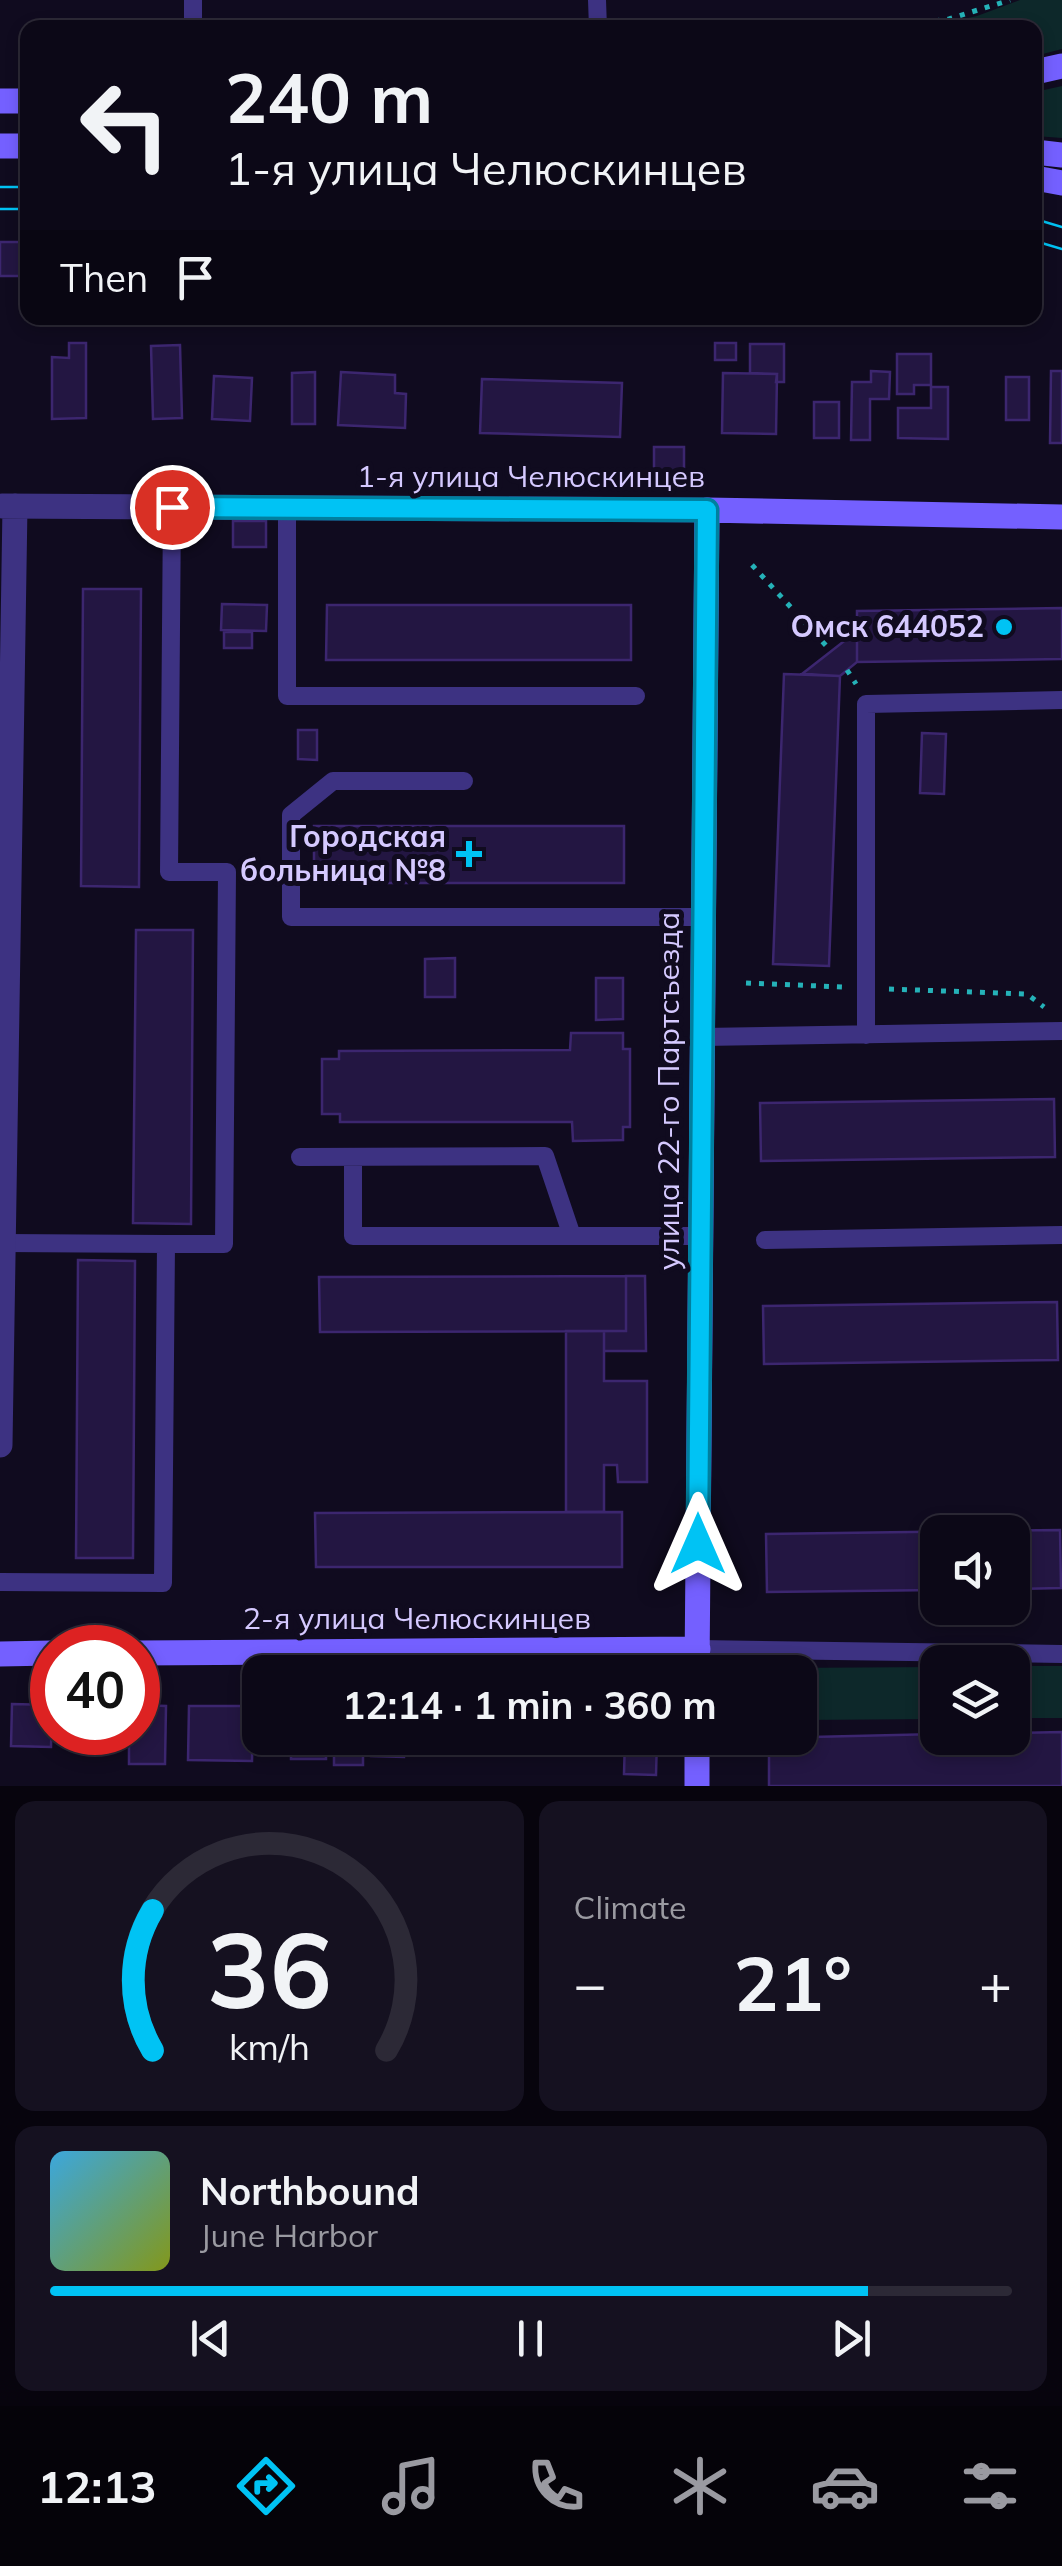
<!DOCTYPE html>
<html lang="en">
<head>
<meta charset="utf-8">
<style>
	:root { --surface:#0c0817; --page:#151120; --text:#f1f3f6; --muted:#9a9aa1; --line:#2c2936; --accent:#00c3f4 }
	body { margin:0; font-family:Mulish,sans-serif; background:var(--page); color:var(--text); height:100vh; display:flex; flex-direction:column; font-size:38px; white-space:nowrap }
	* { box-sizing:border-box; margin:0 }
	p { font-size:32px; color:var(--muted) }
	.icon { flex:none; width:55px; height:55px; fill:none; stroke:currentColor; stroke-width:2; stroke-linecap:round; stroke-linejoin:round }
	.map { position:relative; height:1786px; overflow:hidden }
	.drawer { display:flex; flex-direction:column; gap:15px; padding:15px; background:#07040d; flex:1 }
	.drawer>* { flex:none }
	.hud { position:absolute; left:20px; top:20px; width:1022px; height:305px; border-radius:20px; box-shadow:0 5px 15px #0003,0 0 0 2px var(--line); background:#0c0817; color:var(--text); overflow:hidden }
	.controls { position:absolute; left:920px; top:1515px; display:grid; gap:20px }
	.controls a { display:grid; place-items:center; width:110px; height:110px; border-radius:20px; background:var(--surface); box-shadow:0 5px 15px #0003,0 0 0 2px var(--line); font-size:50px }
	.speed { position:absolute; left:30px; top:1625px; display:flex; gap:20px; font-size:50px; font-weight:700; text-align:center }
	.speed>* { display:grid; place-content:center; width:130px; height:130px; border-radius:50%; background:var(--surface); box-shadow:0 5px 15px #0003,0 0 0 2px var(--line); line-height:1 }
	.speed .limit { border:15px solid #d22; background:#fff; color:#111 }
	.pin { position:absolute; display:grid; place-items:center; width:85px; height:85px; color:#fff; margin:-42px; border:5px solid #fff; border-radius:50%; box-shadow:0 2px 10px #0007 }
	.me { position:absolute; width:110px; margin:-55px; rotate:0deg; stroke-linejoin:round; filter:drop-shadow(0 0 8px #0008) }
	.turn { display:flex; align-items:center; gap:35px; height:210px; padding:0 40px; font-size:45px }
	.turn .icon { width:130px; height:130px; stroke-width:2.5 }
	.turn b { display:block; font-size:70px; line-height:85px }
	.then { display:flex; align-items:center; height:95px; padding:0 40px; background:#0003; gap:20px; font-size:38px }
	.big { font-size:75px; font-weight:700; line-height:1.1 }
	.drawer .tile { flex:1; display:flex; flex-direction:column; justify-content:center; gap:15px; min-width:0; padding:0 35px; border-radius:20px; background:var(--page) }
	.drawer .dial { align-items:center; gap:0 }
	.dial svg { height:260px; overflow:visible; fill:none; stroke:var(--line); stroke-width:7; stroke-linecap:round; text-anchor:middle }
	.dial text { fill:var(--text); stroke:none }
	.song { display:flex; align-items:center; gap:30px }
	.cover { width:120px; height:120px; border-radius:15px; background:linear-gradient(135deg,hsl(200 70% 55%),hsl(70 70% 35%)) }
	.played { height:10px; border-radius:5px; background:linear-gradient(90deg,var(--accent) 85%,var(--line) 85%) }
	.keys { display:flex; justify-content:space-around; direction:ltr }
	.heat { display:flex; justify-content:space-between; align-items:center; font-size:55px; direction:ltr }
	.drawer .tiles { flex:1; display:grid; gap:15px; grid-template-columns:1fr 1fr }
	.tile:last-child { grid-column:span 2 }
	.trip { position:absolute; left:242px; top:1655px; width:575px; height:100px; border-radius:20px; background:var(--surface); box-shadow:0 5px 15px #0003,0 0 0 2px var(--line); font-weight:700; line-height:100px; text-align:center }
	.tab-bar { display:flex; height:160px; justify-content:space-around; align-items:center; background:#050309; color:var(--muted) }
	.tab-bar .icon { width:70px; height:70px }
	.tab-bar .active { color:var(--accent) }
	.tab-bar b { font-size:45px; color:var(--text) }
	.map>svg:first-child { display:block }
	.green { fill:#0d282a }
	.building { fill:#231642; stroke:#3c266f; stroke-width:2.5 }
	.lines { fill:none; stroke-linecap:round; stroke-linejoin:round }
	.path { stroke:#25b2b8; stroke-width:5; stroke-dasharray:5 8; stroke-linecap:butt }
	.lane { stroke:#3d3282; stroke-width:18 }
	.street { stroke:#3d3282; stroke-width:25 }
	.secondary { stroke:#7460ff; stroke-width:25 }
	.tram { stroke:#00c3f4; stroke-width:2.5 }
	.route-casing { stroke:#007f9f; stroke-width:25 }
	.route { stroke:#00c3f4; stroke-width:18 }
	.poi-dot { fill:#00c3f4; stroke:#100b1f; stroke-width:4 }
	.labels { text-anchor:middle; stroke-width:10; stroke-linejoin:round; paint-order:stroke }
	.street-label { font-size:30px; fill:#d5c9ff; stroke:#100b1f }
	.poi-label { font-size:30px; font-weight:bold; fill:#d5c9ff; stroke:#100b1f; text-anchor:end }
</style>
</head>
<body>
<div class="map">
<svg width="1062" height="1786" viewBox="0 0 1062 1786">
	<rect width="100%" height="100%" fill="#100b1f"/>
	<path class="green" d="M1020 0H1062V49L1035 56V28L927 27 977 16Z
		M1062 86V138L1035 136V92Z
		M1013 1666H1062V1718H1013Z
		M937 1667V1719L800 1720V1672H772L779 1668Z"/>
	<path class="building" d="M0 242H28V276H0Z
		M759 318H778V323H759Z
		M69 343H86V418L52 419V357L69 358Z
		M715 343H736V360H715Z
		M750 344H784V382H776L777 374 750 373Z
		M180 345 182 418 153 419 151 346Z
		M897 354H931V385H914V394H897Z
		M871 371 890 372 889 399H870V440H851L852 382H871Z
		M1051 371H1062V443H1050Z
		M315 372V424H292V373Z
		M341 372 395 375V393L406 394 405 428 338 425Z
		M723 373 777 374 776 434 722 433Z
		M214 376 252 378 250 421 212 419Z
		M1006 377H1029V420H1006Z
		M482 379 622 383 620 437 480 433Z
		M931 387H948V439L898 438V408H931Z
		M814 402H839V438H814Z
		M654 447H684V479H654Z
		M233 521H266V547H233Z
		M83 589H141L139 887 81 886Z
		M222 604 267 605 266 631 221 630Z
		M327 605H631V660H326Z
		M1062 608V659L857 662V611Z
		M857 631V662L840 676 802 674Z
		M224 632H252V648H224Z
		M784 674 840 676 829 966 773 964Z
		M298 730H317V760L298 759Z
		M922 733 946 734 944 794 920 793Z
		M314 826H624V883H314Z
		M136 930H193L191 1224 133 1223Z
		M455 958V997H425V959Z
		M596 978H623V1019L596 1020Z
		M571 1033H623V1049H630V1127H623V1140L573 1141 572 1122H340V1114H322V1059H339V1051L570 1050Z
		M1054 1099 1055 1157 761 1161 760 1103Z
		M78 1260 135 1261 133 1558H76Z
		M626 1276V1331L320 1332 319 1277Z
		M626 1276H645L646 1351H604V1331H626Z
		M1057 1302 1058 1360 764 1364 763 1306Z
		M566 1331H604V1381H647V1482H618L617 1465H604V1512H566Z
		M622 1512V1567H316L315 1513Z
		M1060 1530 1061 1588 1012 1589V1532H938V1590L767 1592 766 1534Z
		M12 1704 52 1705 51 1747 11 1746Z
		M138 1705 166 1706 165 1764H129V1732H138Z
		M189 1706H253L252 1761 188 1760Z
		M1062 1732V1786H769V1738L938 1734V1738H1012V1733Z
		M291 1738H326V1759H291Z
		M334 1738 363 1739V1765H334Z
		M371 1738H405L404 1757 371 1756Z
		M446 1738H489V1745H445Z
		M501 1738H545V1749L501 1748Z
		M625 1738H657L656 1775 624 1774Z"/>
	<g class="lines">
		<path class="path" d="M883 28 949 19 1010 0
			M752 565 831 651
			M847 670 856 684
			M746 983 844 987
			M889 989 1027 994 1044 1007"/>
		<path class="lane" d="M193 0V28
			M597 0 598 28
			M287 508V696H636
			M464 781H333L291 815V917H703
			M866 1035V704L1062 700
			M703 1037 1062 1031
			M300 1157 545 1156 572 1236
			M353 1157V1236H701
			M765 1240 1062 1235
			M3 1243 166 1244
			M0 1582 163 1583 166 1244H224L227 872H169L172 507
			M698 1649 1062 1654"/>
		<path class="street" d="M2 506 707 510
			M0 1445 15 506"/>
		<path class="secondary" d="M1035 72 1062 66
			M0 101H28
			M0 146H28
			M1035 152 1062 155
			M1035 178 1062 183
			M138 1653 698 1649
			M0 1654 52 1653
			M697 1672 707 510 1062 517
			M697 1786V1738"/>
		<path class="tram" d="M0 187H28
			M0 209H28
			M1035 219 1062 227
			M1035 241 1062 249"/>
	</g>
	<g class="lines">
		<defs>
			<path id="route" d="M172 507 707 510 698 1544"/>
		</defs>
		<use href="#route" class="route-casing"/>
		<use href="#route" class="route"/>
	</g>
	<g class="poi-dot">
		<circle cx="1004" cy="627" r="10"/>
		<path d="M464 839h10v10h10v10h-10v10h-10v-10h-10v-10h10z"/>
	</g>
	<g class="labels">
		<g class="street-label">
			<text x="531" y="487">1-я улица Челюскинцев</text>
			<text transform="translate(669 1091) rotate(-90)" y="10">улица 22-го Партсъезда</text>
			<text x="417" y="1629">2-я улица Челюскинцев</text>
		</g>
		<g class="poi-label">
			<text x="984" y="637">Омск 644052</text>
			<text x="446" y="847">Городская<tspan x="446" dy="34">больница №8</tspan></text>
		</g>
	</g>
</svg>
<div class="controls">
<a><svg class="icon" aria-label="sound" viewBox="0 0 24 24"><path d="M4 9h4l5-4v14l-5-4H4zM17 9q2 3 0 6"/></svg></a>
<a><svg class="icon" aria-label="layers" viewBox="0 0 24 24"><path d="M12 4l9 5-9 5-9-5zM3 14l9 5 9-5"/></svg></a>
</div>
<div class="speed"><div class="limit">40</div></div>
<div class="pin" style="left:172px;top:507px;background:#d93025"><svg class="icon" aria-label="arrive" viewBox="0 0 24 24"><path d="M6 21V4h12l-3 4 3 4H6"/></svg></div>
<svg class="me" style="left:698px;top:1544px" viewBox="-20 -20 40 40"><path d="M0-17L14 15 0 8-14 15z" fill="#00c3f4" stroke="#fff" stroke-width="4"/></svg>
<div class="trip">12:14 · 1 min · 360 m</div>
<div class="hud">
<div class="turn"><svg class="icon" aria-label="left" viewBox="0 0 24 24"><path d="M17 20v-9H6M10 6l-5 5 5 5"/></svg><div><b>240 m</b>1-я улица Челюскинцев</div></div>
<div class="then">Then<svg class="icon" aria-label="arrive" viewBox="0 0 24 24"><path d="M6 21V4h12l-3 4 3 4H6"/></svg></div>
</div>
</div>
<section class="drawer">
<div class="tiles">
<div class="tile dial"><svg viewBox="0 0 100 80">
<path d="M14 69A42 42 0 1 1 86 69"/>
<path d="M14 69A42 42 0 0 1 14 26" stroke="#00c3f4"/>
<text x="50" y="56" font-size="32" font-weight="700">36</text>
<text x="50" y="72" font-size="11">km/h</text>
</svg></div>
<div class="tile"><p>Climate</p>
<div class="heat"><a>−</a><b class="big">21°</b><a>+</a></div>
</div>
<div class="tile">
<div class="song"><i class="cover"></i><div><b>Northbound</b><p>June Harbor</p></div></div>
<div class="played"></div>
<div class="keys"><svg class="icon" aria-label="previous" viewBox="0 0 24 24"><path d="M18 5L8 12l10 7zM5 5v14"/></svg><svg class="icon" aria-label="pause" viewBox="0 0 24 24"><path d="M8 5v14M16 5v14"/></svg><svg class="icon" aria-label="next" viewBox="0 0 24 24"><path d="M6 5l10 7-10 7zM19 5v14"/></svg></div>
</div>
</div>
</section>
<nav class="tab-bar">
<b>12:13</b>
<svg class="icon active" aria-label="directions" viewBox="0 0 24 24"><path d="M12 3l9 9-9 9-9-9zM9 14v-3h6M13 9l2 2-2 2"/></svg>
<svg class="icon" aria-label="music" viewBox="0 0 24 24"><path d="M9 18V5l10-2v13"/><circle cx="6" cy="18" r="3"/><circle cx="16" cy="16" r="3"/></svg>
<svg class="icon" aria-label="phone" viewBox="0 0 24 24"><path d="M5 4h4l2 5-3 2q2 4 5 5l2-3 5 2v4C11 20 4 13 5 4z"/></svg>
<svg class="icon" aria-label="climate" viewBox="0 0 24 24"><path d="M12 3v18M4 7l16 10M4 17L20 7"/></svg>
<svg class="icon" aria-label="car" viewBox="0 0 24 24"><path d="M5 17H2v-5l4-1 3-4h7l3 4 3 1v5h-3M9 17h6M6 11h13"/><circle cx="7" cy="17" r="2"/><circle cx="17" cy="17" r="2"/></svg>
<svg class="icon" aria-label="filters" viewBox="0 0 24 24"><path d="M4 7h16M4 17h16"/><circle cx="9" cy="7" r="2"/><circle cx="15" cy="17" r="2"/></svg>
</nav>
</body>
</html>
